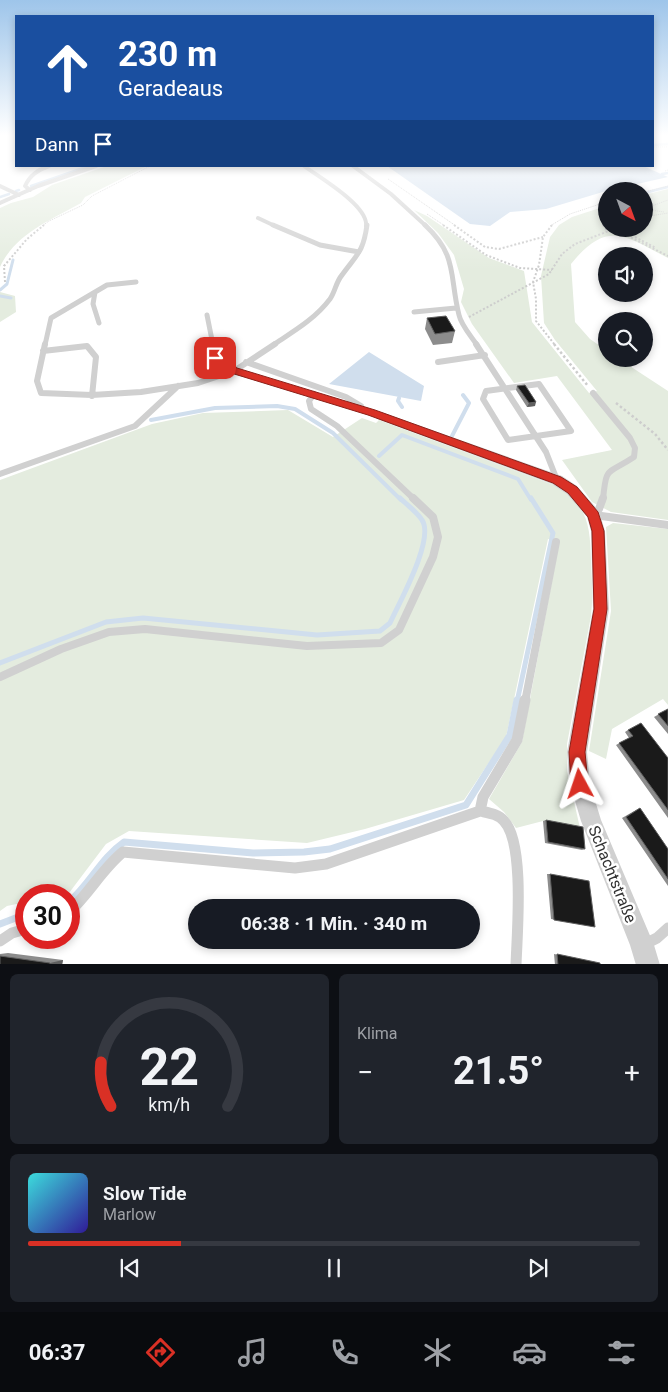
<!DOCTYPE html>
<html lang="de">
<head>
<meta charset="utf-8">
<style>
	:root { --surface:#171b24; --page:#20242c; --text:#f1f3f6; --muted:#9ea1a6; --line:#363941; --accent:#d93025 }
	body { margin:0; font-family:Roboto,sans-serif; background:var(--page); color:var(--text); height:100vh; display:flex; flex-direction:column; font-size:19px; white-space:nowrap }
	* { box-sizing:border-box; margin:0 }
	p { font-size:16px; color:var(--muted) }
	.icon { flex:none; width:28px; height:28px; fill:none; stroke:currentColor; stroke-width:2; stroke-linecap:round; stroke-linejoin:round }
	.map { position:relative; height:964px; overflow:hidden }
	.panel { display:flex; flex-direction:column; gap:10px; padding:10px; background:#0d0f14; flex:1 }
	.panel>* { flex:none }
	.guide { position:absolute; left:15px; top:15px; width:639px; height:152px; border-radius:0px; box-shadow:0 2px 8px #0003; background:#1a4fa0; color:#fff; overflow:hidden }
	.needle { width:32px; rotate:139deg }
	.tools { position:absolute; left:598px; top:182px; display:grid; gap:10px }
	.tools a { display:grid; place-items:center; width:55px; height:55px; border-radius:50%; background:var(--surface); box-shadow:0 2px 8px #0003; font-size:25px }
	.speed { position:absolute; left:15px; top:884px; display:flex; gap:10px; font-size:25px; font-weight:700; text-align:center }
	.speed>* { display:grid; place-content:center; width:65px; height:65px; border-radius:50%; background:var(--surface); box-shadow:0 2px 8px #0003; line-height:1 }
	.speed .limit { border:8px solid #d22; background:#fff; color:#111 }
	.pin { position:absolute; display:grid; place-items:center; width:42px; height:42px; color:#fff; margin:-21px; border-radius:10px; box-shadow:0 2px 8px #0006 }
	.me { position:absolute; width:55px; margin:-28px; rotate:355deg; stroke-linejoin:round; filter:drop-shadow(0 0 4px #0008) }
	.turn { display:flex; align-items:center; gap:18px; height:105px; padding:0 20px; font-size:22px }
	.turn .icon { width:65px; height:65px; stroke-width:2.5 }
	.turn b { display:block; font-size:35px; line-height:42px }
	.then { display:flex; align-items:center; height:48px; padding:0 20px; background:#0003; gap:10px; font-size:19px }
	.big { font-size:38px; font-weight:700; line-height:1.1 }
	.panel .widget { flex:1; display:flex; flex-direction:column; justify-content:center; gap:8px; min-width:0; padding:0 18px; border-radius:8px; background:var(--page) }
	.panel .dial { align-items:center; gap:0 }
	.dial svg { height:130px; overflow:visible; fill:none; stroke:var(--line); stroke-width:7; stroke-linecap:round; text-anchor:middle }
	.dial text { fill:var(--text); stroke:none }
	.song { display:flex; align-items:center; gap:15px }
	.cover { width:60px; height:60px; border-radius:8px; background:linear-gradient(135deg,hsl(180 70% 55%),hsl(250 70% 35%)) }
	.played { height:5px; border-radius:2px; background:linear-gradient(90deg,var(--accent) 25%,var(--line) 25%) }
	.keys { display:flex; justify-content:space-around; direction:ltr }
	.heat { display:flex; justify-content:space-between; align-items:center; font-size:28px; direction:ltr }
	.panel .tiles { flex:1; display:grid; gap:10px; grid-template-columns:1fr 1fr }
	.widget:last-child { grid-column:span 2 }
	.trip { position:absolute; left:188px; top:899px; width:292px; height:50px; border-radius:25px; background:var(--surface); box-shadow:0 2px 8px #0003; font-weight:700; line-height:50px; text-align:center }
	.tabs { display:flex; height:80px; justify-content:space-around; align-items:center; background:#090b0e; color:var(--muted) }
	.tabs .icon { width:35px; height:35px }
	.tabs .selected { color:var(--accent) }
	.tabs b { font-size:22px; color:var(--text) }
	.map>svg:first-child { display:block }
	.green { fill:#e4ecdf }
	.water { fill:#d0deed }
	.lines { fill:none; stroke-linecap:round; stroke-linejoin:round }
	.stream-far4 { stroke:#d0deed; stroke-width:2.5 }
	.stream-far3 { stroke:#d0deed; stroke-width:3 }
	.stream-far2 { stroke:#d0deed; stroke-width:4 }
	.stream-far1 { stroke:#d0deed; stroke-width:5 }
	.stream { stroke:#d0deed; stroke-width:7 }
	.path-far2 { stroke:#cdcdcd; stroke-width:1; stroke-dasharray:1 1; stroke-linecap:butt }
	.path-far1 { stroke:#cdcdcd; stroke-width:2; stroke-dasharray:2 2; stroke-linecap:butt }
	.path { stroke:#cdcdcd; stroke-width:2.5; stroke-dasharray:2.5 2.5; stroke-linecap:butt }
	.lane-far4 { stroke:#d0d0d0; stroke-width:4 }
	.lane-far3 { stroke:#d0d0d0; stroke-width:5 }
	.lane-far2 { stroke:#d0d0d0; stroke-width:6 }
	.lane-far1 { stroke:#d0d0d0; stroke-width:8 }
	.lane { stroke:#d0d0d0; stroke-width:11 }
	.street { fill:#d0d0d0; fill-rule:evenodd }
	.wall { fill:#8c8c8c }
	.shaded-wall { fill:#5f5f5f }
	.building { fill:#1a1a1a; stroke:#5f5f5f }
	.route { fill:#d93025; stroke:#8d1f18 }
	.labels { text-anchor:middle; stroke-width:5; stroke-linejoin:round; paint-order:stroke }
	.near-street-label { font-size:16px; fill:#333; stroke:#fff }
</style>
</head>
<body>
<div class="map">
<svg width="668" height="965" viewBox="0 0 668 965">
	<rect width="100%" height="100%" fill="#fff"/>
	<path class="green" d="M147 166 85 197 81 203C51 220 15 234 0 267V208L11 203 33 197 52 185 104 167Z
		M668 189V258C625 236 607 219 571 264L575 322 590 339 606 350V359H619L668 391V520L611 512 592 502 562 460 612 450 557 376 514 383 472 324 461 302 464 289 454 255 438 233 414 210 427 216 489 258 524 271 532 322 589 393 597 391 555 340 544 323 541 276 550 237 559 225 572 217 606 206V229H644V195Z
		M0 292 15 296 16 312 0 322Z
		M288 410 333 437 362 418 376 423 379 420 554 485C588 505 590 524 591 561 592 580 593 598 591 616L567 744V771L580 828 543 821 516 828 504 812 489 799 522 742 559 543 548 539 506 737 464 800 365 829 307 843 129 831 106 844 69 893 60 895H26V902L7 906 0 911V480L152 424 203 413Z
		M613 523 668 529V705L663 699 612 729 606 759 589 751 611 611 606 527Z"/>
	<path class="water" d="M387 166H643L668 177 606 191 546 209 510 212 490 226 470 224Z
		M369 352 424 386 421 401 329 384Z"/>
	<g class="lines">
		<path class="stream-far4" d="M652 145 668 144
			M662 174 668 173
			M31 186 89 166
			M16 191 19 190
			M644 193 668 187
			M0 197 9 194"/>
		<path class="stream-far3" d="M0 290 7 284 13 260
			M0 296 11 298"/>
		<path class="stream-far2" d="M399 398 398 401 402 407
			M151 420 215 408 277 406 295 409 333 433 401 500
			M452 436 469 403 463 395
			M379 456 402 435 518 479 531 500"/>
		<path class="stream-far1" d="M0 663 106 622 143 618 317 635 380 631 390 623C399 603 435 539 422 520 417 512 407 505 400 498
			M517 702 553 533 531 498"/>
		<path class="stream" d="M69 902C90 884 101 858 124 842L253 853 304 852 330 849 466 805 510 735 517 700
			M0 924 26 914"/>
		<path class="path-far2" d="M652 147H668
			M665 171 668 170
			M388 179 456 226
			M644 192 668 186
			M644 209 668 200
			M645 209 664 212
			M427 214 445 226
			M644 217 668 213
			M42 226 49 221 83 205 92 196 150 166
			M550 226 570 214 606 202
			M604 226 602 224 606 217"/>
		<path class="path-far1" d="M443 225 486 255 520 268 552 270
			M454 225 485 247 499 249 543 237
			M552 225 543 237 539 265 533 282 536 299V321L555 345
			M603 225 607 231
			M635 237 656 248
			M5 282 4 266 27 239 44 225
			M469 317 549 274 562 254 575 244 614 229 668 256"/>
		<path class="path" d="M554 344 588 386
			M616 403 655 434 668 450"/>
		<path class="lane-far4" d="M304 166C319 177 369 206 366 226
			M353 166 391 194 426 226
			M0 186 19 195
			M30 190 25 186C30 175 38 170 49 166
			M0 203 38 186 96 166
			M258 218 275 226"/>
		<path class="lane-far3" d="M273 225 320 245 359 252
			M425 225C458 256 449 275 459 315 461 325 471 336 477 345
			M95 292 93 304 99 323
			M414 312 456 308
			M207 315 213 345
			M45 345 51 318 107 285 136 282
			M273 345C294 331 315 319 330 299 335 292 336 282 342 275 357 254 363 253 367 225"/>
		<path class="lane-far2" d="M45 344 37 381 41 393 92 395 141 392 198 383 234 371 381 416
			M212 344 215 358 234 371 275 344
			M476 344 546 452 557 480
			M43 351 87 346 96 357 92 396
			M246 362 346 397 361 406
			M438 362 485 355
			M539 384 571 431 508 440 483 399 486 391Z
			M593 393 630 438 635 448 634 457C607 475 606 465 603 500
			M314 394 309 401 311 409 337 426 415 500
			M0 474 135 426 178 386"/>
		<path class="lane-far1" d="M594 515 599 509 603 498
			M594 515 668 525
			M0 677 61 649 109 632 145 629 307 646 381 643 399 630 433 557 438 537 433 517 413 498
			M525 702 556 542"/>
		<path class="lane" d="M480 811 483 797 517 740 525 700
			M69 912C89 894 102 869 123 852L295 868 326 864 480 811C489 813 498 814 504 821 525 843 517 934 516 965
			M0 941 12 933 26 929
			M645 944 657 938 668 928"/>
		<path class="street" d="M381 412 562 476 577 486 599 511 605 531 609 609 587 752 590 784 601 820 654 945 660 965H636L630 945 581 821 570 784 567 752 593 609 591 531 587 517 567 494 552 484 377 419 375 416Z"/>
	</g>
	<path class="wall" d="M427 318 455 331 452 343 433 345 425 329Z
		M517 386 535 406 527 407 516 390Z
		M668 709V734L654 717Z
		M628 730 668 758V818L616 745 629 738 625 732Z
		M640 808 668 849V886L622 818 636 810Z
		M546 820 585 849 582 850 545 843 543 821Z
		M547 874H550L595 927 551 919Z
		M8 953 63 960 62 965H0V954Z
		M554 954 595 962 600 965H555Z"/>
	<path class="shaded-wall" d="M536 402 535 406 527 407 529 403Z
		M63 960 62 965H50V963Z"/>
	<path class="building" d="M446 316 455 331 435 334 427 318Z
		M525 385 536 402 529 403 517 386Z
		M668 709V726L658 714Z
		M641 723 668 758V810L619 743 633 736 628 730Z
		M640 808 668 849V879L626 817Z
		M546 820 583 827 585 849 548 842Z
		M550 874 589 881 595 927 554 920Z
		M557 954 600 963V965H558Z
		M0 956 50 963V965H0Z"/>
	<linearGradient id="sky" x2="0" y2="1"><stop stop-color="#9ec5ea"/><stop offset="0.5" stop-color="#fff"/><stop offset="1" stop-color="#fff" stop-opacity="0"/></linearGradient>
	<rect width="668" height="270" fill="url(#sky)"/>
	<path class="route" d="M215 355 237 368 375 410 561 477 577 487 598 512 604 531 607 609 585 752 588 784 586 790 580 792 574 790 571 784 569 752 594 609 592 531 588 517 568 493 553 483 368 415 231 373 212 360V356Z"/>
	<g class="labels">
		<g class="near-street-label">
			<text transform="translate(613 874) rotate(68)" y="6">Schachtstraße</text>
		</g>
	</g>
</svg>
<div class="tools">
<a><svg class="needle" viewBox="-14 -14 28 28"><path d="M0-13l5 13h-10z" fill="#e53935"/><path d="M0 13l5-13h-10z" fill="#9ea1a6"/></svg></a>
<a><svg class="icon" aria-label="sound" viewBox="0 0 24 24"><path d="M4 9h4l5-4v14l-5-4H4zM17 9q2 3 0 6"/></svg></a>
<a><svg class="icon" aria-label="search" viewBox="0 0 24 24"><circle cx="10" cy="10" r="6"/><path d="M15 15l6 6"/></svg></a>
</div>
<div class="speed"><div class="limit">30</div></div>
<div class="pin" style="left:215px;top:358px;background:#d93025"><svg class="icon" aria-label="arrive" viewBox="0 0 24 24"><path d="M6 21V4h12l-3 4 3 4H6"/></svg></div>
<svg class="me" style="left:580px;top:784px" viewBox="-20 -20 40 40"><path d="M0-17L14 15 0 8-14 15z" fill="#d93025" stroke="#fff" stroke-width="4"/></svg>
<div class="trip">06:38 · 1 Min. · 340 m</div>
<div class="guide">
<div class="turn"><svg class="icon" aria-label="ahead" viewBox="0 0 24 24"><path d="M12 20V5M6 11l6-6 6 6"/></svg><div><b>230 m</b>Geradeaus</div></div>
<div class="then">Dann<svg class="icon" aria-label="arrive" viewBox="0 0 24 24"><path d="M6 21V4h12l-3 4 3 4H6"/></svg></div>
</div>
</div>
<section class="panel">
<div class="tiles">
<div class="widget dial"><svg viewBox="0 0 100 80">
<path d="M14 69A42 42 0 1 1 86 69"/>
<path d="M14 69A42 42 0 0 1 8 42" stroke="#d93025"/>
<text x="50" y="56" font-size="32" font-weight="700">22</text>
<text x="50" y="72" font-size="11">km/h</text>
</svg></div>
<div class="widget"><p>Klima</p>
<div class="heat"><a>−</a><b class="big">21.5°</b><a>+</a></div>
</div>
<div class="widget">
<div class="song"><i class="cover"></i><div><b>Slow Tide</b><p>Marlow</p></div></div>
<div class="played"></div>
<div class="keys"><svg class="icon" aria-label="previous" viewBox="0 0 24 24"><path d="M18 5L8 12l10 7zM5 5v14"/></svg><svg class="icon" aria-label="pause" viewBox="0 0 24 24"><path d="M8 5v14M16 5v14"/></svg><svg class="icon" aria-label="next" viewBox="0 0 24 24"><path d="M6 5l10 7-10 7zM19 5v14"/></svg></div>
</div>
</div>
</section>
<nav class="tabs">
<b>06:37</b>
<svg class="icon selected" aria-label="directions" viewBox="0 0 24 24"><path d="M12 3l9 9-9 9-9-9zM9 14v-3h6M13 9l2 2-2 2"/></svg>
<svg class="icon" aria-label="music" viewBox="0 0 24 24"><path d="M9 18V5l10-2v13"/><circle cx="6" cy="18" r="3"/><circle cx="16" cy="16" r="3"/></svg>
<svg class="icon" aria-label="phone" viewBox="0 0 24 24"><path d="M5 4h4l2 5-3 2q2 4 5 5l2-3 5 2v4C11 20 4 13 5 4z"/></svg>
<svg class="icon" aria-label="climate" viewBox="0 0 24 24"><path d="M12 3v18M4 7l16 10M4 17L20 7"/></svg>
<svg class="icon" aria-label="car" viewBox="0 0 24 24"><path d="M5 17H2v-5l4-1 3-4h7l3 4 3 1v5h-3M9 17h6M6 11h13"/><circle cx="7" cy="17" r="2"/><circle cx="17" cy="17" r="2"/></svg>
<svg class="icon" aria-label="filters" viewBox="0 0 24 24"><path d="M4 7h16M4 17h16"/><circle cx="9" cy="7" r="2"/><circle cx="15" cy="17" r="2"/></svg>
</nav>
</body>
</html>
